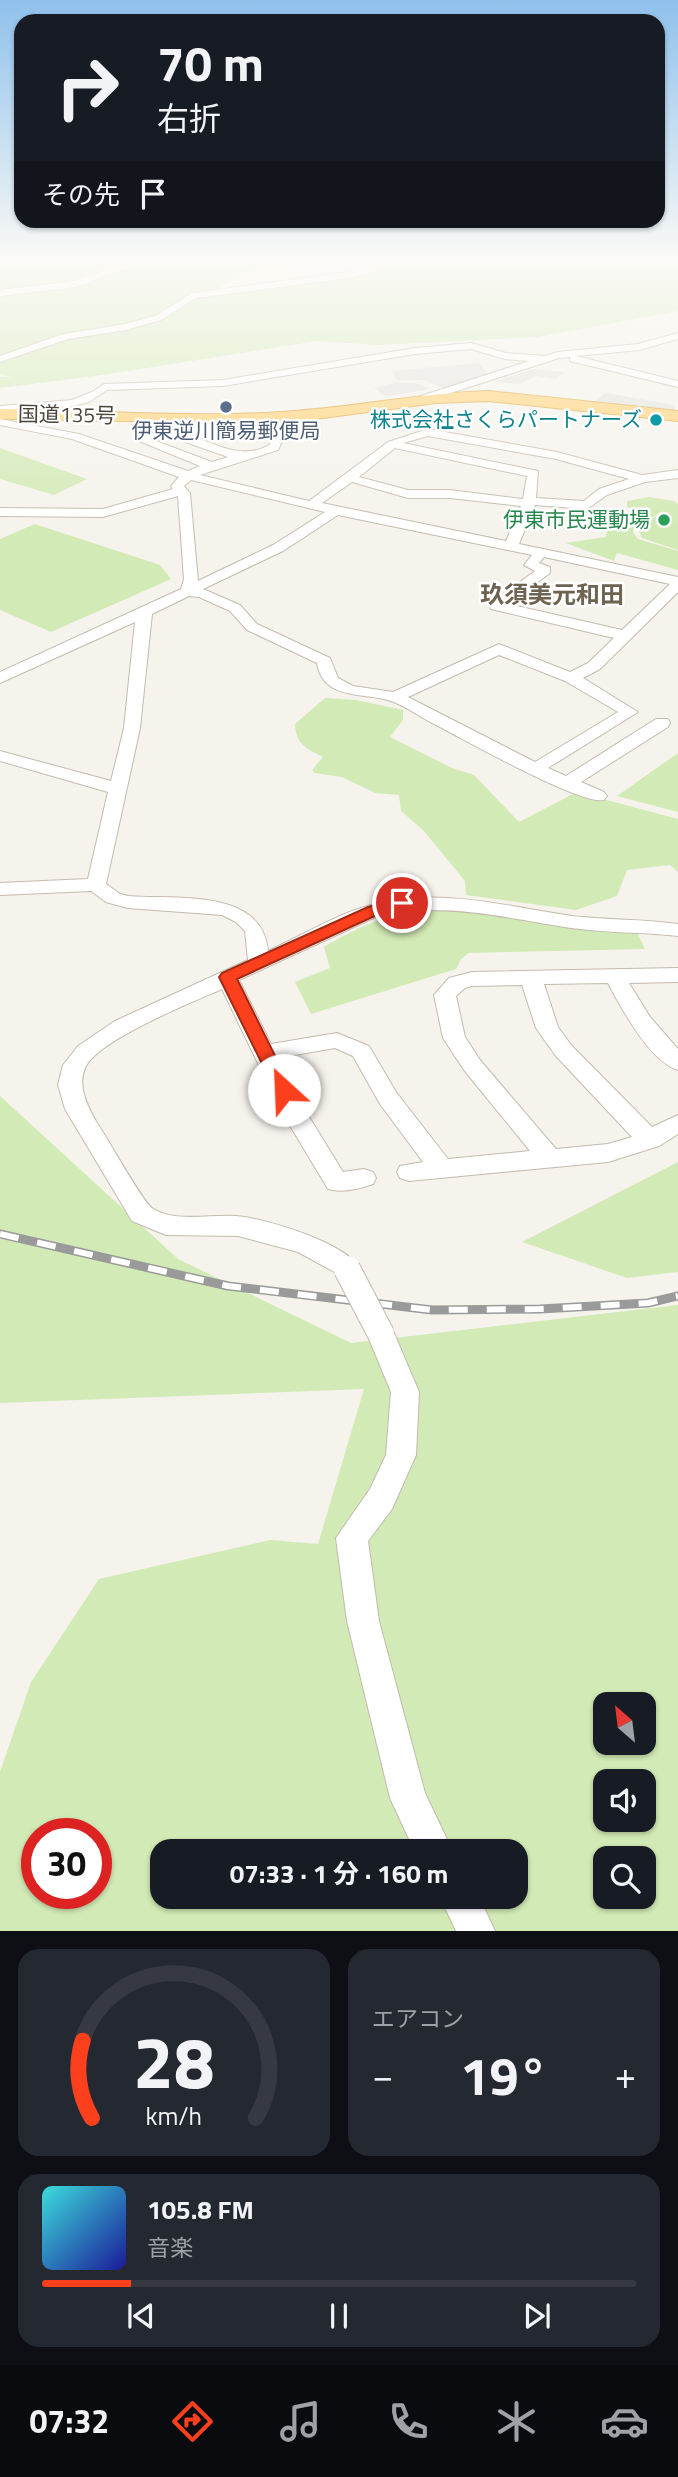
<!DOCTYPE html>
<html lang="ja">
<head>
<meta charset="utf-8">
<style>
	:root { --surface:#171b24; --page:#242831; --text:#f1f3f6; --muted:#9ea1a6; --line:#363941; --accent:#fc3f1d }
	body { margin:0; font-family:"Titillium Web","Noto Sans JP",sans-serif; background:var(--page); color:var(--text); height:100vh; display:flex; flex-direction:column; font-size:26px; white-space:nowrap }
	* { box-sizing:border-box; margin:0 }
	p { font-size:23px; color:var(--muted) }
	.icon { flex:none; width:38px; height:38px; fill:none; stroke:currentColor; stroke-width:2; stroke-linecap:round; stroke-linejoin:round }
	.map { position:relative; height:1931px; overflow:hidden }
	.side { display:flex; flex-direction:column; gap:18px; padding:18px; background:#0d0f14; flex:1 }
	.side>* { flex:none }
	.guide { position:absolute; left:14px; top:14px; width:651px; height:214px; border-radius:21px; box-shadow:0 2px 5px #0004; background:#171b24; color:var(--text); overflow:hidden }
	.needle { width:46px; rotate:332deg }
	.tools { position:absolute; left:593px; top:1692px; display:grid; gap:14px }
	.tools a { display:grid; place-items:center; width:63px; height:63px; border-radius:14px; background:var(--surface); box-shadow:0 2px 5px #0004; font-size:35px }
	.speed { position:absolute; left:21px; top:1818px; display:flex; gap:14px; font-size:35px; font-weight:700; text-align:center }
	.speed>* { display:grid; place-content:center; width:91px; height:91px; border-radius:50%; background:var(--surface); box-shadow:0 2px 5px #0004; line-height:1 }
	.speed .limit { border:10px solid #d22; background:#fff; color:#111 }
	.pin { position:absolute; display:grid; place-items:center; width:60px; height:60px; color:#fff; margin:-30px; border:4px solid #fff; border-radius:50%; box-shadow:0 2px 7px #0007 }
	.me { position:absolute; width:77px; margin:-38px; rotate:335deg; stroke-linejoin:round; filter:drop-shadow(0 0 5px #0008) }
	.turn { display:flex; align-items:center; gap:24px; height:147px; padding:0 28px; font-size:32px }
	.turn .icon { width:91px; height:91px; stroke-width:2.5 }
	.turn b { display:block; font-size:49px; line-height:60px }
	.then { display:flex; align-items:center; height:66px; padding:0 28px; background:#0003; gap:14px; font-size:26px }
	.big { font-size:52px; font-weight:700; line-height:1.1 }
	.side .tile { flex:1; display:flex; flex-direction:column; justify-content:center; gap:10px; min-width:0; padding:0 24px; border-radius:21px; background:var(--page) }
	.side .dial { align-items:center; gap:0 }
	.dial svg { height:182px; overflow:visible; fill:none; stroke:var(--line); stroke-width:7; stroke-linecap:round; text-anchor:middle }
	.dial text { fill:var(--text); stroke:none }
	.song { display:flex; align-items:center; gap:21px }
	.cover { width:84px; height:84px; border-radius:10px; background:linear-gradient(135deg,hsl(180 70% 55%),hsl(240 70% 35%)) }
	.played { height:7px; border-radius:4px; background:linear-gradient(90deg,var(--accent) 15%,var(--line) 15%) }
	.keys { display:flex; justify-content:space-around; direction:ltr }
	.heat { display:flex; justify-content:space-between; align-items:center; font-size:38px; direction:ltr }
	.side .tiles { flex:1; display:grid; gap:18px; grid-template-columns:1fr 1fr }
	.tile:last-child { grid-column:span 2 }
	.trip { position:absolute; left:150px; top:1839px; width:378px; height:70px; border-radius:21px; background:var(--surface); box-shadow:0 2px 5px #0004; font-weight:700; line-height:70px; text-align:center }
	.tab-bar { display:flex; height:112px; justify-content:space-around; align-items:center; background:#090b0e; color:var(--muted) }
	.tab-bar .icon { width:49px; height:49px }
	.tab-bar .active { color:var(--accent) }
	.tab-bar b { font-size:32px; color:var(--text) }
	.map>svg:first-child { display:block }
	.green { fill:#d2eab5; fill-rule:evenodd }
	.parking { fill:#e5e3e0 }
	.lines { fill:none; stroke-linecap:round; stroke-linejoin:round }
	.minor-casing { stroke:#c2bbae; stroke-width:2 }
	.highway-casing { stroke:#e0a43c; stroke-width:2 }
	.minor { fill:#fff; fill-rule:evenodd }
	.highway { fill:#ffcf6e; fill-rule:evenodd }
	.rail-casing { stroke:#9a9a9a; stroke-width:9 }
	.rail { stroke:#fff; stroke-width:6; stroke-dasharray:19; stroke-linecap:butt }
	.minor-bridge-casing { stroke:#c2bbae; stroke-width:28; stroke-linecap:butt }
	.minor-bridge { stroke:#fff; stroke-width:26 }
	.route { fill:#fc3f1d; stroke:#a42913; stroke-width:2 }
	.service-dot { fill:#5c6f8a; stroke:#fff; stroke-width:2.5 }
	.culture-dot { fill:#0f9aa8; stroke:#fff; stroke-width:2.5 }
	.leisure-dot { fill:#2e9e5b; stroke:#fff; stroke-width:2.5 }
	.labels { text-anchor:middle; stroke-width:5; stroke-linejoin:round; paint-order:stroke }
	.far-street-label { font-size:21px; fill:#4b4439; stroke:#fff }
	.far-culture-label { font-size:21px; fill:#0d838f; stroke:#fff; text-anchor:end }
	.far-service-label { font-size:21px; fill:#4e5e75; stroke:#fff }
	.far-leisure-label { font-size:21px; fill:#27864d; stroke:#fff; text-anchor:end }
	.far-quarter-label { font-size:24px; font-weight:bold; fill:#6e6250; stroke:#fff }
</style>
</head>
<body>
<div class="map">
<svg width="678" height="1931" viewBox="0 0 678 1931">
	<rect width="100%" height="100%" fill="#f6f3ec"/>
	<path class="green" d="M0 261H128L65 283 70 284 136 261H302L249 271 212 291 327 279 393 261H678V311L538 337 378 345 317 341 103 375 0 388V377H11L0 374Z
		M0 448 87 479 54 495 0 479Z
		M649 497 674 501 678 504V550L642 538 638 529 667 508 633 530 634 534 638 539 678 551V570L617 553 614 561 566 543 606 537 610 519 633 510 627 507V501Z
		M35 524 160 565 171 579 51 632 0 610V539Z
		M325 698 356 700 403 710V720L390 737 452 768 474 775 519 822 577 792 678 819V872L670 865 627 870 617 896 576 910 466 895 465 881 424 831 401 811 399 795 375 793 342 777 314 773 312 770 323 757C306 748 296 745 295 724Z
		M678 753V812L617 796Z
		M445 905 637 932 645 949 469 953 461 959 456 969 311 1014 295 982 330 968 324 947C365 922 398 912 445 905Z
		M0 1096 178 1259 351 1343 678 1305V1931H0V1772L31 1682 99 1579 270 1540 318 1544 364 1389 0 1403ZM606 1704H644V1743H606ZM606 1782H644V1820H606ZM37 1834H96V1894H37ZM163 1852H516V1897H163ZM606 1858H644V1897H606Z
		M678 1162V1272L627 1278 522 1242Z"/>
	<path class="parking" d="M479 363 489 377 446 389 423 380H397L391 371Z
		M533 369 565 372 555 379 536 376 520 384 493 382Z
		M397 382 419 384 429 389 386 397 374 388Z
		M606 393 674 405 676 413 594 403Z"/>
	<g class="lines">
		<defs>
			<path id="minor" d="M135 261H146L76 287 0 296V290L75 281Z
				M387 261H397L378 271 349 278 196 298 161 320 126 330 68 339 0 362V356L63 334 125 324 155 316 193 293 349 272Z
				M678 333V339L639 350 576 356 678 381V387L570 361V357L559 358 429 400H421V396L529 361 505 359 471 349 415 354 223 386 107 390 89 402 72 406 0 412V406L72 400 92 392 104 384 223 380 415 348 471 343 506 353 545 356 558 352 638 344Z
				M298 413 302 414 305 422 284 437 278 450 200 475 309 501 388 442 428 429 557 452 642 475 678 470V478L645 482 607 495 587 509 535 505 519 544 678 577V592L600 669 583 678 638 712 548 768 566 776 656 719H668L670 723 668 727 581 782 604 792 607 796 604 800C581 806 462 738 434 724 420 717 406 706 391 701 364 692 323 701 317 663L247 630 230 611 199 597 189 596 152 614 140 728 106 884 120 894 128 896C175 900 262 887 268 951 299 937 339 913 371 905 439 887 504 906 572 916 607 920 643 919 678 924V936C642 932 607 933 571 928 506 918 446 902 380 915L239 980 271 1044 337 1033 369 1046 396 1092 448 1159 530 1151 464 1070 443 1038 434 995 449 978 472 972 678 968V982L629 983 650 1017 678 1049V1070C650 1062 621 1008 608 983L544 984 558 1027 571 1045 652 1127 678 1115V1134L659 1146 608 1162 409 1181 400 1178 397 1172 400 1166 423 1162 380 1104 353 1056 335 1048 278 1058 303 1107 343 1172 364 1169 373 1172 376 1178 373 1184C359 1189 342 1193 328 1189L280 1109 222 989C193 1002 97 1040 85 1068 77 1087 88 1107 97 1123 107 1137 142 1201 152 1208 174 1223 210 1214 236 1216 264 1218 347 1243 360 1269L356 1276 347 1279 298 1252 238 1236 166 1235 132 1221 65 1109 58 1085 63 1065 78 1046 115 1021 248 960 245 931 236 922 222 915 128 908 106 902 91 891 0 895V883L88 879 108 792 0 761V751L111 781 124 728 135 622 0 683V672L181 589 184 579 178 496 103 517 0 516V508L103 509 173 489 171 486 179 477 72 439 0 425V419L79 434 188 471 200 466 139 441C182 407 223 471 269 445L275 433 293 421 292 416ZM428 436 556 459 629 479 599 489 584 501 536 498 538 471 403 443ZM171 437 228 457 212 462 156 441ZM395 448 527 476 523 499 450 490H408L359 477ZM191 480 325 512 273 545 198 581 190 493 184 486ZM352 482 408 498H450L521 506 506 541 322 503ZM338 515 532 555 524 565 535 571 491 603 489 606 491 609 614 638 588 663 570 672 499 644 393 692 353 686 338 678 330 658 257 624 240 605 203 589 283 551ZM544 557 670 584 622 630 508 604 550 573V567L539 563ZM499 655 565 681 618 712 535 762 408 697ZM522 985 536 1028 555 1055 632 1137 608 1144 556 1149 480 1060 465 1037 456 996 465 988 472 986Z
				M381 1323 391 1326 419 1392 416 1455 392 1509 368 1541 379 1621 425 1793 453 1852H415L390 1798 347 1621 336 1538 370 1489 386 1455 391 1392 367 1334 371 1326Z
				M440 1897H479L495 1931H456Z"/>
			<path id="highway" d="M488 391 678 411V421L488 401 436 403 308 420 247 423 0 419V409C94 410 188 418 282 412 351 408 419 393 488 391Z"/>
		</defs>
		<use href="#minor" class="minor-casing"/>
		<use href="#highway" class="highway-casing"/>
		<use href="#minor" class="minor"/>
		<use href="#highway" class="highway"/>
		<defs>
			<path id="rail" d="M0 1234 228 1286 432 1310 540 1309 648 1303 678 1296"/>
		</defs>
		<use href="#rail" class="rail-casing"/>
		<use href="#rail" class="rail"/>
		<defs>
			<path id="minor-bridge" d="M347 1269 381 1334"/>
		</defs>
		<use href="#minor-bridge" class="minor-bridge-casing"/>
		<use href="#minor-bridge" class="minor-bridge"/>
	</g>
	<linearGradient id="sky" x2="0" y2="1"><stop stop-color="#8fc1ec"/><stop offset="0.49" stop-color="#fbfaf6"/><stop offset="1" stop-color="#fbfaf6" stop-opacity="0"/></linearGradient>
	<rect width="678" height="531" fill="url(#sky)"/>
	<path class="route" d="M402 898 410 903 407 906 379 914 237 979 292 1090 284 1096 277 1094 219 977 222 973 368 907Z"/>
	<circle class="service-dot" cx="226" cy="407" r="7"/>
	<circle class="culture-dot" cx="656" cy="420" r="7"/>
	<circle class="leisure-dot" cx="664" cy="520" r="7"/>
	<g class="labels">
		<g class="far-street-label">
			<text transform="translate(67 415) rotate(1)" y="7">国道135号</text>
		</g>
		<g class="far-culture-label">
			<text x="642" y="427">株式会社さくらパートナーズ</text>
		</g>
		<g class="far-service-label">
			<text x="226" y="438">伊東逆川簡易郵便局</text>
		</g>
		<g class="far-leisure-label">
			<text x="650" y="527">伊東市民運動場</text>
		</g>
		<g class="far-quarter-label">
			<text x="552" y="603">玖須美元和田</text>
		</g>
	</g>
</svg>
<div class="tools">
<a><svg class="needle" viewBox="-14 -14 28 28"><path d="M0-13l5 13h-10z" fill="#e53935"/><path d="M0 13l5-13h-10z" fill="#9ea1a6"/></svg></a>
<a><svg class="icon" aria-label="sound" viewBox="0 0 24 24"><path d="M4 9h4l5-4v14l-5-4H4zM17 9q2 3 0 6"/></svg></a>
<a><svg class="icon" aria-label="search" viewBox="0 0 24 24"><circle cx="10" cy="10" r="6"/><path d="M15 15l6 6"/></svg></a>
</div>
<div class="speed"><div class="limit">30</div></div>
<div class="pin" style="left:402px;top:903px;background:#d93025"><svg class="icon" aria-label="arrive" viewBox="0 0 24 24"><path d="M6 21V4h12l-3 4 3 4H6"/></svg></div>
<svg class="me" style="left:284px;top:1090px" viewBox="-20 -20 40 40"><circle r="19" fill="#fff"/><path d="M0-13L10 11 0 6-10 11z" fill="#fc3f1d"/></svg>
<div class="trip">07:33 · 1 分 · 160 m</div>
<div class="guide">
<div class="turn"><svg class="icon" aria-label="right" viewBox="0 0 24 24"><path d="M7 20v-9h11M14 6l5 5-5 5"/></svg><div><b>70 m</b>右折</div></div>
<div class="then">その先<svg class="icon" aria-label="arrive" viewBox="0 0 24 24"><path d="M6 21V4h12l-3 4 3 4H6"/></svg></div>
</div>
</div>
<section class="side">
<div class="tiles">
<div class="tile dial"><svg viewBox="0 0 100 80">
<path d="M14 69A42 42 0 1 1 86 69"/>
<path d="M14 69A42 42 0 0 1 10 35" stroke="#fc3f1d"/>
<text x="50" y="56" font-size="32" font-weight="700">28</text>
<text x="50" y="72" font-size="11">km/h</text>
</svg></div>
<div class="tile"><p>エアコン</p>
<div class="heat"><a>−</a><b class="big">19°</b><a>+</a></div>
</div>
<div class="tile">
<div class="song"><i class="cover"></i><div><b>105.8 FM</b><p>音楽</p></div></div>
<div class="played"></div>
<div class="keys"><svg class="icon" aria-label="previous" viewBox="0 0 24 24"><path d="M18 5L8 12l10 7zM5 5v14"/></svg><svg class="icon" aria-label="pause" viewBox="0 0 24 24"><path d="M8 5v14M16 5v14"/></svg><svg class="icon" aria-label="next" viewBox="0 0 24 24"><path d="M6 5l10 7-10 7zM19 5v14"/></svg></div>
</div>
</div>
</section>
<nav class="tab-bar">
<b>07:32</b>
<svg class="icon active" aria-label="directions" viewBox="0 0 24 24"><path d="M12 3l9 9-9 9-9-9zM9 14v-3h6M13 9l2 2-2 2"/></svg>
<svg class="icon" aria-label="music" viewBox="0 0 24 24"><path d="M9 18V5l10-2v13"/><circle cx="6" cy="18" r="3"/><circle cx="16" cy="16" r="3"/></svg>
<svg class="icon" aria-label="phone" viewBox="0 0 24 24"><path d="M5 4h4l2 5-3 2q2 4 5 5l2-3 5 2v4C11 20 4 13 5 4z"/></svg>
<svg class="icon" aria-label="climate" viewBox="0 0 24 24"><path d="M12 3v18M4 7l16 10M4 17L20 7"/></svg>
<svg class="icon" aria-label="car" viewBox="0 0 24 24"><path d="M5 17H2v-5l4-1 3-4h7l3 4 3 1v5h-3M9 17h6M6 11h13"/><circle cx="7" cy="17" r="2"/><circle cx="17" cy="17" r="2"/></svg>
</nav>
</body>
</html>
